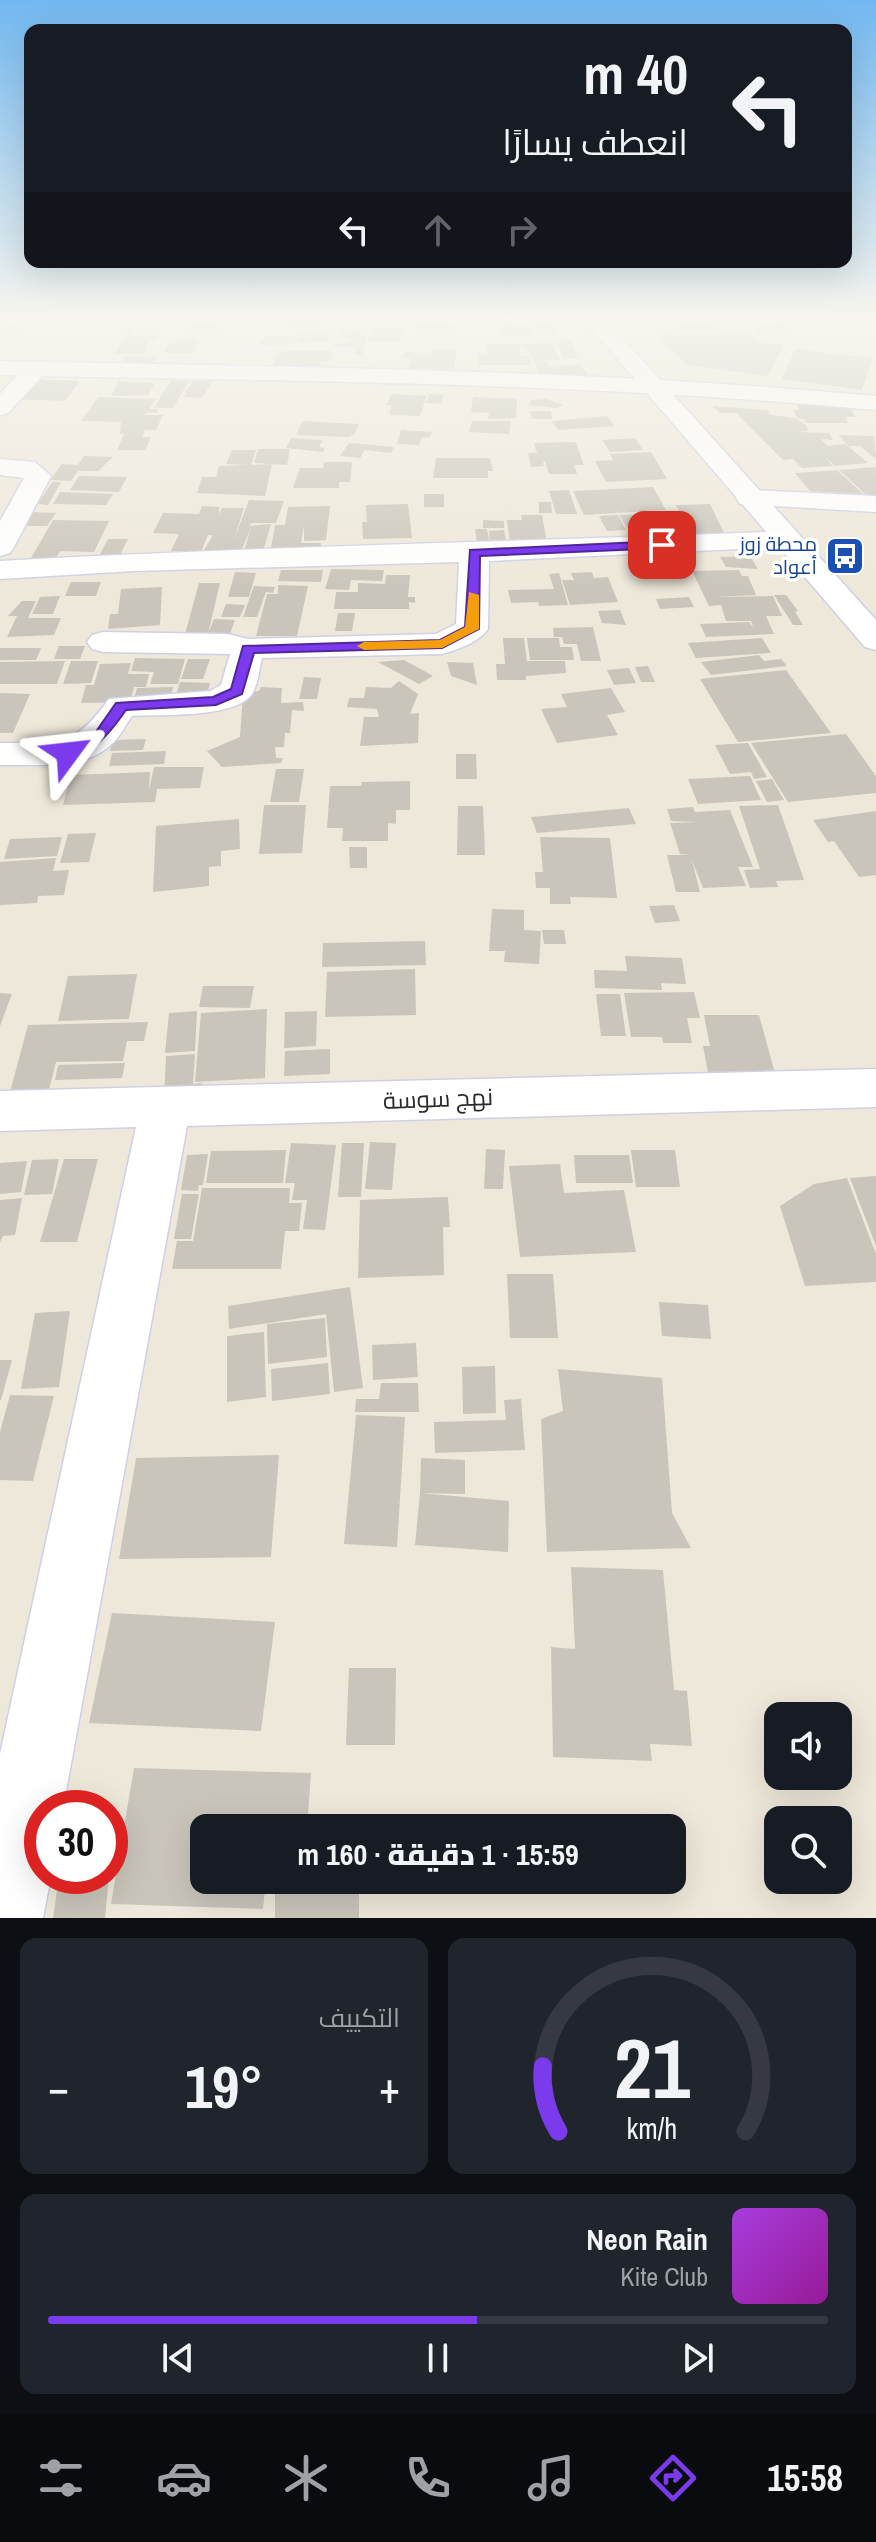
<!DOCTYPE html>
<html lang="ar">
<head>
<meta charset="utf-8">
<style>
	:root { --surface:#171b24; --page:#20242c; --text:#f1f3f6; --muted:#9ea1a6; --line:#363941; --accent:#7c3aed }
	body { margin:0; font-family:"Archivo Narrow",Cairo,sans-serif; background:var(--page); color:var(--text); direction:rtl; height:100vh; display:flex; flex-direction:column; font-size:30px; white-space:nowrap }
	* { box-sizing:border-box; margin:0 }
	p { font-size:26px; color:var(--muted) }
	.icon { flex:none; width:44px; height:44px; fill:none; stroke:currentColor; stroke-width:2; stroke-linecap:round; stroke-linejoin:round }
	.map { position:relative; height:1918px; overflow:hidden; direction:ltr }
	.details { display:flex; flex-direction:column; gap:20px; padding:20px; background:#0d0f14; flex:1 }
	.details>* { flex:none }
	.hud { position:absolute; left:24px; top:24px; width:828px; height:244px; border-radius:16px; box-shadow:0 8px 32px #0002; direction:rtl; background:#171b24; color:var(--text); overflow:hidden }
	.tools { position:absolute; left:764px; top:1702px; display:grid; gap:16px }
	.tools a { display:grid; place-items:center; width:88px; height:88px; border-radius:16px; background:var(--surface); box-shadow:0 8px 32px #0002; font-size:40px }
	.speed { position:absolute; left:24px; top:1790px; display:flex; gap:16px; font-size:40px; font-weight:700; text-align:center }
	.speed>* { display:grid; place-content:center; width:104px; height:104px; border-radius:50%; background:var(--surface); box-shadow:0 8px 32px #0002; line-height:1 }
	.speed .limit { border:12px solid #d22; background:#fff; color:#111 }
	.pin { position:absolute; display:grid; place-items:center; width:68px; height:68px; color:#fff; margin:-34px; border-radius:16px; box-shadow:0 4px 12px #0006 }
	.me { position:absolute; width:88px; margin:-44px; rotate:60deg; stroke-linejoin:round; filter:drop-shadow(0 0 6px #0008) }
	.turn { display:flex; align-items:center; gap:28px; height:168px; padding:0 32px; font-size:36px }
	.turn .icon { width:104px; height:104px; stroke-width:2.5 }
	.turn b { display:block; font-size:56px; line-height:68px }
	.lanes { display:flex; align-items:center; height:76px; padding:0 32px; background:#0003; justify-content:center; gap:40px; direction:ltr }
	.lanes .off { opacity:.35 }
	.big { font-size:60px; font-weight:800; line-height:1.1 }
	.details .widget { flex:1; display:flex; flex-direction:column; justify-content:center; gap:12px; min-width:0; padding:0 28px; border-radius:16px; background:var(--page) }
	.details .dial { align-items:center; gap:0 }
	.dial svg { height:208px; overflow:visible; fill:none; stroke:var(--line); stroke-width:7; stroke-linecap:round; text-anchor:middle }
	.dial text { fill:var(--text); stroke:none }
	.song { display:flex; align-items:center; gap:24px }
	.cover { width:96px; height:96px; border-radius:12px; background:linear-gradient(135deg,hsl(280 70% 55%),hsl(300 70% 35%)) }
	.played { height:8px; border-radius:4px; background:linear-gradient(90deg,var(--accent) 55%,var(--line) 55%) }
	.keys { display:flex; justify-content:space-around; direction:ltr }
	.heat { display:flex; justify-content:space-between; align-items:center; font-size:44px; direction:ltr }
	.details .tiles { flex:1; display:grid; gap:20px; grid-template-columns:1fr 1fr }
	.widget:last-child { grid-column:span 2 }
	.trip { position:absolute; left:190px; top:1814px; width:496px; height:80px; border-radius:16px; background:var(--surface); box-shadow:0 8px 32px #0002; font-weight:800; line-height:80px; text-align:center; direction:rtl }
	.menu { display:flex; height:128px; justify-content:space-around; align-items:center; background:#090b0e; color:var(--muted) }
	.menu .icon { width:56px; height:56px }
	.menu .on { color:var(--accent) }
	.menu b { font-size:36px; color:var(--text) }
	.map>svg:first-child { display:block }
	.building { fill:#c9c5ba }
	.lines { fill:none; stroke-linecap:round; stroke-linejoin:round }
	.minor-casing { stroke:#cfd0e5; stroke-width:3 }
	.secondary-casing { stroke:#cfd0e5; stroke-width:3 }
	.minor { fill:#fff; fill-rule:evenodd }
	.secondary { fill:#fff; fill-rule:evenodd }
	.route { fill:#7c3aed; stroke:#51269a; stroke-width:2 }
	.slow { fill:#f59e0b }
	.labels { text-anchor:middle; stroke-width:7; stroke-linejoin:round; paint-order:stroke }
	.far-transit-label { font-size:20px; fill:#164399; stroke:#fff; text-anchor:end }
	.street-label { font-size:24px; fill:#2a2a2a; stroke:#fff }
</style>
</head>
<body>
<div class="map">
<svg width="876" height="1918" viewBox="0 0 876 1918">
	<rect width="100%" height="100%" fill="#eee8da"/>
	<path class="building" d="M187 322H220L217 330H183Z
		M283 322H341V327H332V324L331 327 281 328Z
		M415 322 455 324V329L416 332Z
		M501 322 532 326 535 336H502Z
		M533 322H552L558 334 539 335Z
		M673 322H726L728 327H719L722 331H678Z
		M778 322H791L790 334 757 335 753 324 778 325Z
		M124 323H136L130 336 159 335 157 340H150L145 354H115L124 335H119Z
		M6 324 24 325 11 336 0 335V329Z
		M372 327 403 328 400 342 368 341Z
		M368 328 363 354H355L356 347H334L335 343H348L349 338H339L340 335 348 333H340L341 330Z
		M315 330H330L327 342H311Z
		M299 331H312L310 342H297Z
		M751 333 761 343 784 345 768 376 686 365 657 335Z
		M265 336H296L295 342H290L288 346 259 345Z
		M180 339H200L192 353H163L169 343H177Z
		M557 341H571L578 358 563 359Z
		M551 343 560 360 534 361 523 344Z
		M487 344H519L520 356H530L531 365H479V355H487Z
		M795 349 872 358 862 390 782 379Z
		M431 350H457L454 369 408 368 410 358H403L405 352 430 353Z
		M277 351H333L331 361H321L319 367H272Z
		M125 356 156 357 150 367 119 366Z
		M547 361 549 366 580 364 588 374 585 378H539L535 362Z
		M26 379 80 381 65 401 10 399Z
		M171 380 189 381 173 408H154Z
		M193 380 212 381 202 398 183 397Z
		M119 382 153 383V386L148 395 111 396Z
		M391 394 427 396 420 416 389 415 392 405H387Z
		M430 394 444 395 441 404 426 403Z
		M98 397 156 399 149 409H159L157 413 146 412 144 415H163L156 430H145L142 437H151L145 450H117L124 434H120L121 422 81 421Z
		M473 397 517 399 516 418 488 419 489 413 471 412Z
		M547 399 563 405 555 408 528 405 532 400Z
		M796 403 849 405 855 417H846L848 423H806L804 419H798L793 410H799Z
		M712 406 768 410 771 415 795 418 806 425 808 431 797 432 829 433 833 440 821 439 827 446 845 444 868 463 835 466 824 456 833 466 802 468 793 459 783 460 736 413H720Z
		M530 411H551L552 419H532Z
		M607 416 614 426 558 430 551 421Z
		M303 421 359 424 355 434 349 437 296 435Z
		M472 421H511L509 434 469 432Z
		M401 430 432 432 429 438 422 437 419 445 397 444Z
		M839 435 874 436 876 459 860 446H848Z
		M291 438 323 440 319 447 325 448 323 452 286 448Z
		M635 438 643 450 610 452 602 440Z
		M576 442 584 465H574L577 474H549L545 461 543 462 544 466 531 467 528 453H537L534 443Z
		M349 443 394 447 391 453 365 450 360 458 340 456Z
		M258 449H290L287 465 254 463Z
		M232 450H256L251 465 226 464Z
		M651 452 667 479 606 482 595 461 613 460 610 454Z
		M84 456 113 457 98 471H78L71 481 50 480 62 464 78 465Z
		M436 458H490L493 471H488V478H433Z
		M324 462H352L350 482H339V488H293L300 468H323Z
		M272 464 265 496 197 493 202 477H216L219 466Z
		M876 467V495L865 494 839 470Z
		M837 470 863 494 810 491 795 473Z
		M79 476 127 477 119 492 70 490Z
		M52 482H61L48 505 38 504Z
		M653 487 666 510 618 513 616 510 617 513 584 515 573 491Z
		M569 490 577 514H556L549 491Z
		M60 492 113 494 106 505 53 504Z
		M424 494H444V507H424Z
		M249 500 284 501 276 523H251L250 526 271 524 263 551H244L251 528 241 551 204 550 213 535H208L201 552 171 551 179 534 153 533 163 513 199 514 202 506 219 507V514L222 508H244L233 542Z
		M539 502H551L552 513H539Z
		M408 504 412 538 363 539 362 522H367L366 505Z
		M710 504 727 539 691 540 676 505Z
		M330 506 326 540 304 541V525L301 543H321V548H271L275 525H285L288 507Z
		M31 512 56 513 47 526H22Z
		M675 513 682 530 668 540H643L638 530 629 531 619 515Z
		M521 515H542L546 538 510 542 507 520H522Z
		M618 515 626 530 607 531 599 516Z
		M53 520 109 521 94 552 60 551 56 558H31Z
		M483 520 504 521V528H483Z
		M475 529H487L490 544H477Z
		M504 530 506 541H490L489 531Z
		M108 539H128L119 557 99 556Z
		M750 556 758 569 726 567 720 557Z
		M331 569 384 570 382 581 351 580 349 590 325 589Z
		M281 570H323L321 582 278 581Z
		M739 570 742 576H748L756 595 713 597 773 596 782 616H766L774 634 706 637 700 624 749 622 753 627 751 621H726L721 605 709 606 692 571Z
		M235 572 256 573 249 597H228Z
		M592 572 594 578 608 577 618 602 570 605 562 580H574L571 573Z
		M559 573 568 605 539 606 538 602 511 603 508 590 554 589 549 574Z
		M386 575H410L408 597H415V603L409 602V609H334L336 592H358V583L385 584Z
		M71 582H101L96 596H65Z
		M199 583H220L208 634H185Z
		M278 585 308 586 297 636H256L267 594H278Z
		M254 586 275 587 273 593 266 592 257 617H243Z
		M162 587 160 625 108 629 110 614H118L121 589Z
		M774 595H786L798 611 795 612 803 625H793Z
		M60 596 53 614H32L40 597Z
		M689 597 694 607 660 609 656 599Z
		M22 601H36L28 618H61L54 635 7 637 17 616H8Z
		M226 604 245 605 240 617H221Z
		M620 610 626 625 602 623 598 611Z
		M338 613H355L352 631H335Z
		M214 619 235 620 225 647 203 646Z
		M593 627 601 661H581L577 644H564L562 637H554L553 628Z
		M503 638H524L527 661H565L566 673 526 676V680H497L496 664H505Z
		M527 638H559L560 647H572L574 660H530Z
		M762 638 771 653 696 658 688 643Z
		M59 646H85L80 659H54Z
		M0 648H41L36 660H0Z
		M759 655 764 661 781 659 787 666 711 675 701 662Z
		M135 658 185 659 178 684H150L154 672 131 671Z
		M188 659H210L203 679H181Z
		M404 660 433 676 419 684 378 662Z
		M65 661 57 684H0V662Z
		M71 661H98L91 683 63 684Z
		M447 662 473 663 477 685 451 676Z
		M131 663 128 674H149L146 687H134L130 702 81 703 86 685H94L100 664Z
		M648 666 655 682H641L635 667Z
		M629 668 636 683 614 685 607 670Z
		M786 670 831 733 738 742 700 679Z
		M304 677 321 678 317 699H299Z
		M399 681 418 694 410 714 419 713 418 743 360 746 364 717H379L377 709 347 707 349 698H364L366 687 391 688Z
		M180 682 210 683 206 699 175 698Z
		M173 687 170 701 133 702 137 688Z
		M261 687 282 688 281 703 303 702 304 711 292 710 290 733H285L284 747H275L276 758H283L281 763 222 767 207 751 240 737 243 692 259 691Z
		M611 688 625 712 607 715 618 735 557 743 541 709 567 707 561 694Z
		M0 693 30 694 13 733H0Z
		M846 734 876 776V793L788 802 751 743Z
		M146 739 143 750 110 751 113 740Z
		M748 743 767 777 754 779 751 772 730 774 715 745Z
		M166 751 164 764 109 766 112 753Z
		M456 754H476L477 779H456Z
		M154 767H204L200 788 157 789 155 802 63 805 71 775 150 772 149 790Z
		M276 769H304L299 802H270Z
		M750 776 761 800 698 804 688 779Z
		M772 779 784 800 767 802 756 781Z
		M410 781V810H396V824L388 823V841H342L343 828H327L330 786H361L362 782Z
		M264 805H306L302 853 259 854Z
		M778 805 804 880 776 881 778 887 750 888 744 870 760 869 739 806Z
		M458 806H483L485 855H457Z
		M693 807 695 812 730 810 753 867H738L746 886 703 888 692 860 700 892H676L667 855H691L680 854 670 823 699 822 671 821 667 809Z
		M629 808 636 824 537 833 531 817Z
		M876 811V875L859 877 834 841 828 842 813 820Z
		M239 819 240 849 221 851V866L209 867V886L153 892 156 826Z
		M96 833 89 862 60 863 68 834Z
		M62 837 57 856 4 859 10 839Z
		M540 837 610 838 617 898 570 897 571 904H550V888H536L535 872H543Z
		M349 847H367V868H350Z
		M56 858 53 871 69 870 64 895 38 896 37 903 0 905V862Z
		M674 905 680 921 655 923 649 906Z
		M492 909 524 910V930L541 931 539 964 504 962 505 951H489Z
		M542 930H564L566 944H544Z
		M425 941 426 965 322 967 323 943Z
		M625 956 682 958 686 984 661 983 662 990 595 988 594 970 627 971Z
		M415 969 416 1015 325 1017 327 972Z
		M137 974 129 1019 58 1021 68 976Z
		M203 986H254L250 1008 199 1007Z
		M694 992 700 1018H687L692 1043H663L662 1037H631L624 993Z
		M0 993 12 994 0 1026Z
		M596 994H620L626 1036H601Z
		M267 1009 265 1078 195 1082 201 1013Z
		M197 1011 195 1051 165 1053 169 1013Z
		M317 1011 316 1046 284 1048 285 1012Z
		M704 1015H759L776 1077H709L703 1046H710Z
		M148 1022 144 1041H127L123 1061 56 1062 49 1090 10 1092 28 1025Z
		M330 1049V1074L284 1076 285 1051Z
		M195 1054 193 1084 202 1083 203 1095 164 1098 166 1056Z
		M125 1063 122 1078 55 1080 58 1065Z
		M370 1142 396 1143 392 1190 365 1189Z
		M291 1143 336 1145 325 1230 303 1229 307 1200H292L295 1183H285Z
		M342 1143H364L361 1197H338Z
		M486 1149 505 1150 503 1189H484Z
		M286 1150 283 1183H206L211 1151Z
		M631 1150H675L680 1187H636Z
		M208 1154 203 1185H199L198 1191 181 1190 187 1155Z
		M574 1155H629L633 1183H576Z
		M59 1159 52 1194 24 1195 32 1160Z
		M64 1159H98L77 1242H40Z
		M27 1161 21 1192 0 1194V1163Z
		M560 1164 564 1193 624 1190 636 1252 520 1257 509 1166Z
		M876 1176V1246L850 1178Z
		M847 1178 876 1254V1282L805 1286 780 1206 814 1184Z
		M202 1188H290L289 1203H302L299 1231H285L281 1269H172L177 1241H193Z
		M182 1194H199L191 1239H174Z
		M448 1197 450 1227H443L444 1275 358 1278 360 1200Z
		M22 1198 15 1235 3 1236 0 1242V1200Z
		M507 1274H553L558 1338H510Z
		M350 1287 363 1388 334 1392 326 1314 229 1329 228 1306Z
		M659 1302 708 1305 711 1339 662 1336Z
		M70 1311 59 1387 21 1389 35 1313Z
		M325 1318 327 1357 268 1364 267 1324Z
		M264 1332 266 1397 227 1402V1336Z
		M416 1343 418 1377 373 1380 372 1345Z
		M0 1360H12L1 1400H0Z
		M328 1363 330 1394 272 1401 271 1369Z
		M495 1366 496 1413 463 1414 462 1367Z
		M558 1369 662 1378 672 1513 691 1548 547 1552 541 1419 563 1411Z
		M381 1383H418L419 1412H355L356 1399H379Z
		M10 1395 54 1396 33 1481 0 1480V1432Z
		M521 1399 525 1450 435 1453 434 1422 506 1420 504 1400Z
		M356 1415 405 1417 397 1547 344 1544Z
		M279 1455 271 1557 119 1559 136 1458Z
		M421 1458 465 1460V1494L420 1493Z
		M420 1493 509 1501 508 1552 415 1545Z
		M571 1567 663 1570 674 1690 687 1691 692 1746 650 1744 652 1761 553 1757 551 1647 575 1649Z
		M112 1613 275 1622 261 1731 89 1723Z
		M349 1668H396L395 1745H346Z
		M134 1768 311 1773 307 1828H204V1880H266L263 1909 111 1904Z
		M116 1818 112 1854H110V1819Z
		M59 1876H109L105 1918H53Z
		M275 1880H359V1918H275Z"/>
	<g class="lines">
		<defs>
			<path id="minor" d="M0 361C292 367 585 369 876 396V410C599 384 320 381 42 376L8 413 0 415V394L17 375H0Z
				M0 459 35 462 51 476 14 547 10 553 0 556V521L24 478 0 475Z
				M750 490 876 496V512L740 504 736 498 740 492Z
				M788 531 798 534 802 540 798 546 489 561 488 629C479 642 457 650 442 654L262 658C259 670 258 685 252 694 235 719 159 714 132 716 126 724 121 735 114 742 86 771 37 764 0 765V743C60 742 71 751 109 699L210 691 221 685 230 654 103 652 92 649 87 642 92 635 103 632 228 634 248 639 436 634 456 624 459 562 134 571 0 579V561C262 546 525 542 788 531Z
				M876 1069V1107L187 1126 63 1808H42V1876H51L43 1918H0V1754L136 1127 0 1131V1091Z"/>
			<path id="secondary" d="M586 322H608L876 620V650L865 647Z"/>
		</defs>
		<use href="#minor" class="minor-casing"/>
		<use href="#secondary" class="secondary-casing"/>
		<use href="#minor" class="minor"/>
		<use href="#secondary" class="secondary"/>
	</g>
	<linearGradient id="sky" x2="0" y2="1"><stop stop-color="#72b8f0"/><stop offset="0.54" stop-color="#f7f5ee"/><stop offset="1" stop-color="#f7f5ee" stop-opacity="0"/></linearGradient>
	<rect width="876" height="591" fill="url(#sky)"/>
	<path class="route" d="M662 541 668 545 666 548 480 556 479 629 442 648 254 653 242 694 216 705 126 710C112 730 90 760 62 756L60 753 95 733 116 703 213 697 231 689 243 646 440 640 465 627 470 550Z"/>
	<path class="slow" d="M469 592 479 595V629L442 648 364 650 357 646 364 642 440 640 465 627Z"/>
	<defs>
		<symbol id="bus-square" viewBox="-11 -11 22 22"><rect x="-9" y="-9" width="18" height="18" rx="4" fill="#1a4fb4" stroke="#fff"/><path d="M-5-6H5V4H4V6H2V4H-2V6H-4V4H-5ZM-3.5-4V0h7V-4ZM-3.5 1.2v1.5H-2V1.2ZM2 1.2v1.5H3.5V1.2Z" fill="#fff"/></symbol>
	</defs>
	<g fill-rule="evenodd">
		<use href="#bus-square" x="823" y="534" width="44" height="44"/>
	</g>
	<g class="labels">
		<g class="far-transit-label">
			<text x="817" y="551">محطة زوز<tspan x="817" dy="23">أعواد</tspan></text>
		</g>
		<g class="street-label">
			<text transform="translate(438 1099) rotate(-2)" y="8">نهج سوسة</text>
		</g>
	</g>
</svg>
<div class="tools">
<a><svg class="icon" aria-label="sound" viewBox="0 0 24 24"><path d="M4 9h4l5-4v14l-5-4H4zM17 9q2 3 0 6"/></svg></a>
<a><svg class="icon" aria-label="search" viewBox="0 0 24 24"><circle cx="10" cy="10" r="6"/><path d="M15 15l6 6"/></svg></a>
</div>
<div class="speed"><div class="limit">30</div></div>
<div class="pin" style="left:662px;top:545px;background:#d93025"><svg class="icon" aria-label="arrive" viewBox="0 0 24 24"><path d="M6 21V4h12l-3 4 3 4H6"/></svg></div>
<svg class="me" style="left:68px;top:753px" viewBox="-20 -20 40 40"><path d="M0-17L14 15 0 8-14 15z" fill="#7c3aed" stroke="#fff" stroke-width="4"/></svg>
<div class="trip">15:59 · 1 دقيقة · 160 m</div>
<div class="hud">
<div class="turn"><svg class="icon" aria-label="left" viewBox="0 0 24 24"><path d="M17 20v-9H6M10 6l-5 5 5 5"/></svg><div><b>40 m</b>انعطف يسارًا</div></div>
<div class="lanes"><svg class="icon" aria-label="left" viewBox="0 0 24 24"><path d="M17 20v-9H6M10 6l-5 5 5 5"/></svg><svg class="icon off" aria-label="ahead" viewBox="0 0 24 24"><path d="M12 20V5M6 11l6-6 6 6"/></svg><svg class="icon off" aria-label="right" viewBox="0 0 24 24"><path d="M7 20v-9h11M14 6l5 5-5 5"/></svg></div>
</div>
</div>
<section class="details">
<div class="tiles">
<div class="widget dial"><svg viewBox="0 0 100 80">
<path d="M14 69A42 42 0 1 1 86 69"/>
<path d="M14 69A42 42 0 0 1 8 44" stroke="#7c3aed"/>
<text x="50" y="56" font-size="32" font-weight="700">21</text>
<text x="50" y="72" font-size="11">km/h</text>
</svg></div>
<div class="widget"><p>التكييف</p>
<div class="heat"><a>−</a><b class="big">19°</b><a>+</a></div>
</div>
<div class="widget">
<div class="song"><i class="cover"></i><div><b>Neon Rain</b><p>Kite Club</p></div></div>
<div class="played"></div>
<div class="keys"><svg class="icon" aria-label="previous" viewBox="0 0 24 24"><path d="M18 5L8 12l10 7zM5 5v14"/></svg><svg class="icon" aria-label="pause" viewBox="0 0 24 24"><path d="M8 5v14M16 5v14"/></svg><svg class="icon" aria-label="next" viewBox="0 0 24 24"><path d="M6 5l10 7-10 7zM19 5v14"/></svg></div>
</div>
</div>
</section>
<nav class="menu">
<b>15:58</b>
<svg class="icon on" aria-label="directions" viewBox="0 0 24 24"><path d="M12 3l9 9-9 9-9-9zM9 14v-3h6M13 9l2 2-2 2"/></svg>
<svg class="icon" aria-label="music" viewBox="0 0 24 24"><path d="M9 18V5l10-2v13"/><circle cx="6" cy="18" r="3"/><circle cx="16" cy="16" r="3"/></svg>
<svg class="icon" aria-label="phone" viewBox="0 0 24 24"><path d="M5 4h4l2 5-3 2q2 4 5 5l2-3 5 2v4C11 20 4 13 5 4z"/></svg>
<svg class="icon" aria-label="climate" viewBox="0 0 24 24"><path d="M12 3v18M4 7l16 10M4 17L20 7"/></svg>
<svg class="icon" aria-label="car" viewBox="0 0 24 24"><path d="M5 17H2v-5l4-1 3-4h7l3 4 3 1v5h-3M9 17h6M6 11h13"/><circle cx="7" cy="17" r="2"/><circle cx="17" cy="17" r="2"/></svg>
<svg class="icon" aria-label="filters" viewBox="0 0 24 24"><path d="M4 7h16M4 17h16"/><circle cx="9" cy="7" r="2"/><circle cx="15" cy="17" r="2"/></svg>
</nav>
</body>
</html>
